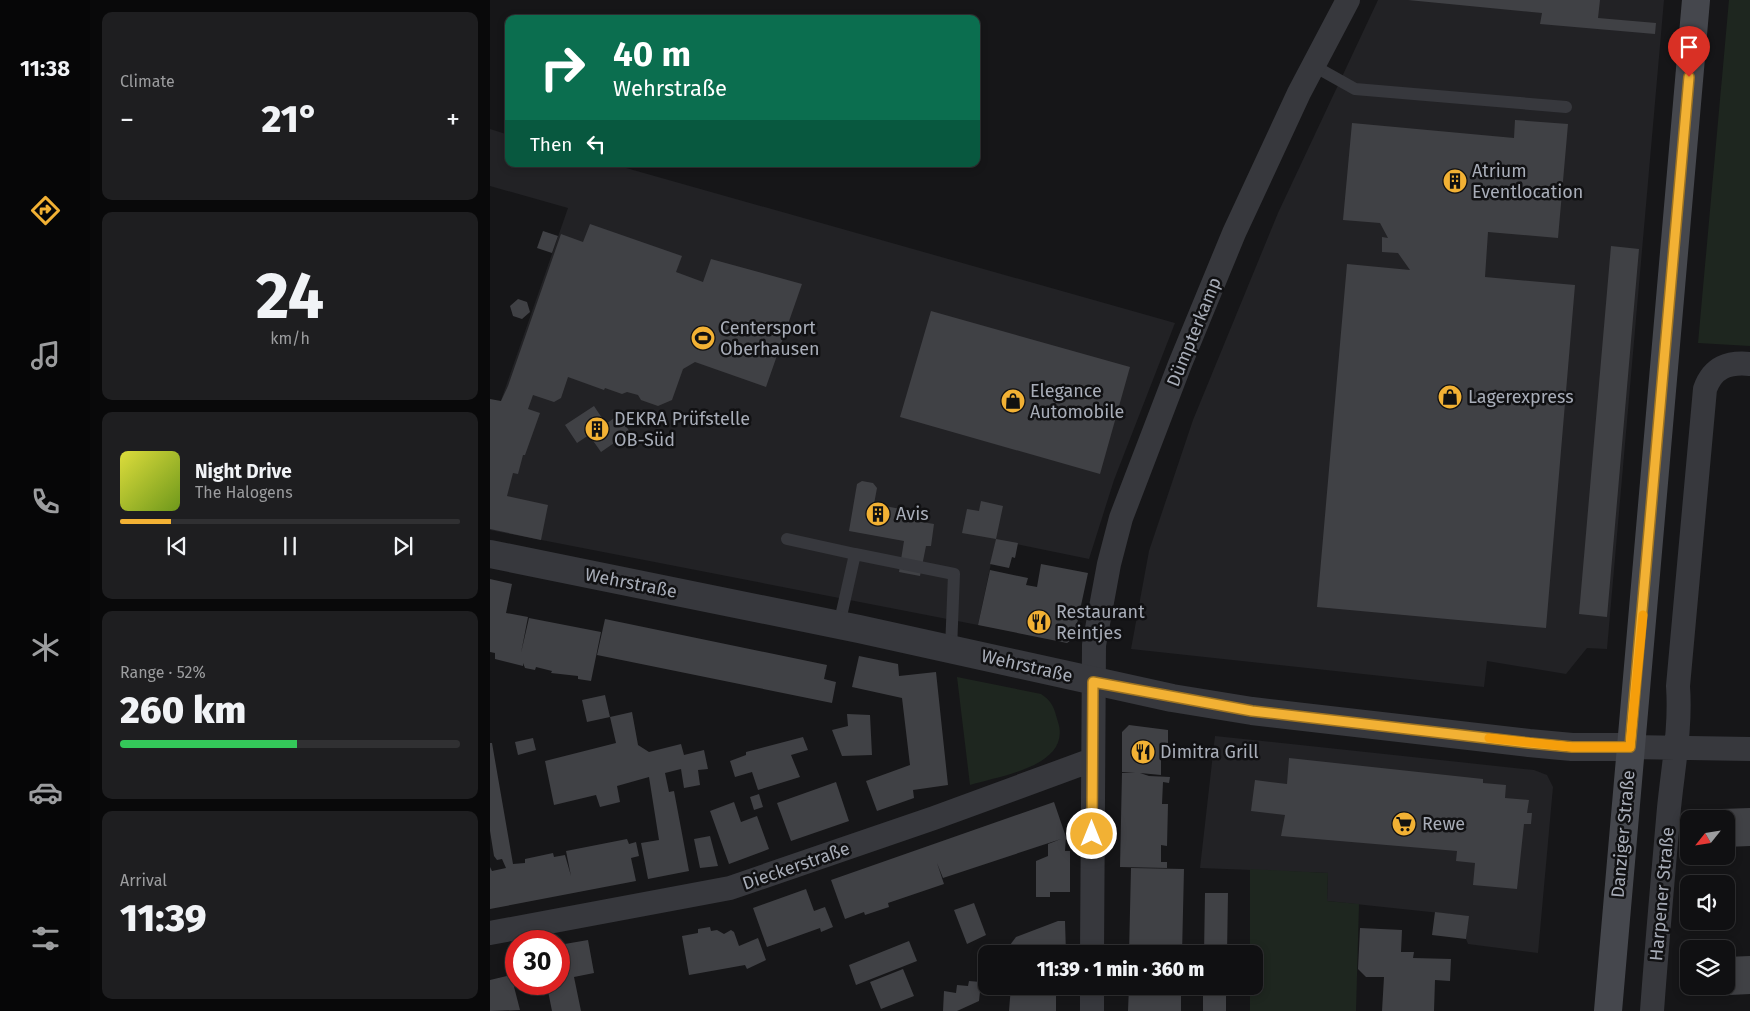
<!DOCTYPE html>
<html lang="en">
<head>
<meta charset="utf-8">
<style>
	:root { --surface:#101012; --page:#1e1e20; --text:#f1f3f6; --muted:#9c9d9f; --line:#303032; --accent:#f2b134 }
	body { margin:0; font-family:"Fira Sans",sans-serif; background:var(--page); color:var(--text); height:100vh; display:flex; flex-direction:column; font-size:19px; white-space:nowrap }
	* { box-sizing:border-box; margin:0 }
	p { font-size:16px; color:var(--muted) }
	.icon { flex:none; width:28px; height:28px; fill:none; stroke:currentColor; stroke-width:2; stroke-linecap:round; stroke-linejoin:round }
	.map { position:relative; flex:1; overflow:hidden }
	.sheet { display:flex; flex-direction:column; gap:12px; padding:12px; background:#09090a; width:400px }
	.sheet>* { flex:none }
	.guide { position:absolute; left:15px; top:15px; width:475px; height:152px; border-radius:10px; box-shadow:0 2px 8px #0003,0 0 0 1px var(--line); background:#0b6e4f; color:#fff; overflow:hidden }
	.needle { width:32px; rotate:240deg }
	.controls { position:absolute; left:1190px; top:810px; display:grid; gap:10px }
	.controls a { display:grid; place-items:center; width:55px; height:55px; border-radius:10px; background:var(--surface); box-shadow:0 2px 8px #0003,0 0 0 1px var(--line); font-size:25px }
	.speed { position:absolute; left:15px; top:930px; display:flex; gap:10px; font-size:25px; font-weight:700; text-align:center }
	.speed>* { display:grid; place-content:center; width:65px; height:65px; border-radius:50%; background:var(--surface); box-shadow:0 2px 8px #0003,0 0 0 1px var(--line); line-height:1 }
	.speed .limit { border:8px solid #d22; background:#fff; color:#111 }
	.pin { position:absolute; display:grid; place-items:center; width:42px; height:42px; color:#fff; margin:-51px -21px; border-radius:50% 50% 50% 0; rotate:-45deg; box-shadow:0 0 5px #0007 }
	.pin .icon { rotate:45deg }
	.me { position:absolute; width:55px; margin:-28px; rotate:0deg; stroke-linejoin:round; filter:drop-shadow(0 0 4px #0008) }
	.turn { display:flex; align-items:center; gap:18px; height:105px; padding:0 25px; font-size:22px }
	.turn .icon { width:65px; height:65px; stroke-width:2.5 }
	.turn b { display:block; font-size:35px; line-height:42px }
	.then { display:flex; align-items:center; height:48px; padding:0 25px; background:#0003; gap:10px; font-size:19px }
	.big { font-size:38px; font-weight:800; line-height:1.1 }
	.sheet .widget { flex:1; display:flex; flex-direction:column; justify-content:center; gap:8px; min-width:0; padding:0 18px; border-radius:10px; background:var(--page) }
	.sheet .dial { align-items:center; gap:0 }
	.dial b { font-size:65px; line-height:1 }
	.song { display:flex; align-items:center; gap:15px }
	.cover { width:60px; height:60px; border-radius:8px; background:linear-gradient(135deg,hsl(60 70% 55%),hsl(80 70% 35%)) }
	.played { height:5px; border-radius:2px; background:linear-gradient(90deg,var(--accent) 15%,var(--line) 15%) }
	.keys { display:flex; justify-content:space-around; direction:ltr }
	.heat { display:flex; justify-content:space-between; align-items:center; font-size:28px; direction:ltr }
	.charge { height:8px; border-radius:4px; background:linear-gradient(90deg,#34c759 52%,var(--line) 0) }
	.trip { position:absolute; left:488px; top:945px; width:285px; height:50px; border-radius:10px; background:var(--surface); box-shadow:0 2px 8px #0003,0 0 0 1px var(--line); font-weight:800; line-height:50px; text-align:center }
	main { display:flex; flex:1; min-height:0 }
	.dock { display:flex; flex-direction:column; width:90px; justify-content:space-around; align-items:center; background:#060607; color:var(--muted) }
	.dock .icon { width:35px; height:35px }
	.dock .current { color:var(--accent) }
	.dock b { font-size:22px; color:var(--text) }
	.map>svg:first-child { display:block }
	.built { fill:#222225 }
	.green { fill:#1e261f }
	.building { fill:#404145 }
	.lines { fill:none; stroke-linecap:round; stroke-linejoin:round }
	.service { stroke:#37383d; stroke-width:12 }
	.minor { stroke:#37383d; stroke-width:24 }
	.tertiary { stroke:#37383d; stroke-width:28 }
	.secondary { stroke:#45474d; stroke-width:28 }
	.route-casing { stroke:#9d7322; stroke-width:12 }
	.route { stroke:#f2b134; stroke-width:9 }
	.slow { stroke:#f59e0b; stroke-width:9 }
	.labels { text-anchor:middle; stroke-width:5; stroke-linejoin:round; paint-order:stroke }
	.poi-label { font-size:18px; fill:#a8adb8; stroke:#111113; text-anchor:start }
	.street-label { font-size:18px; fill:#a8adb8; stroke:#111113 }
</style>
</head>
<body>
<main>
<nav class="dock">
<b>11:38</b>
<svg class="icon current" aria-label="directions" viewBox="0 0 24 24"><path d="M12 3l9 9-9 9-9-9zM9 14v-3h6M13 9l2 2-2 2"/></svg>
<svg class="icon" aria-label="music" viewBox="0 0 24 24"><path d="M9 18V5l10-2v13"/><circle cx="6" cy="18" r="3"/><circle cx="16" cy="16" r="3"/></svg>
<svg class="icon" aria-label="phone" viewBox="0 0 24 24"><path d="M5 4h4l2 5-3 2q2 4 5 5l2-3 5 2v4C11 20 4 13 5 4z"/></svg>
<svg class="icon" aria-label="climate" viewBox="0 0 24 24"><path d="M12 3v18M4 7l16 10M4 17L20 7"/></svg>
<svg class="icon" aria-label="car" viewBox="0 0 24 24"><path d="M5 17H2v-5l4-1 3-4h7l3 4 3 1v5h-3M9 17h6M6 11h13"/><circle cx="7" cy="17" r="2"/><circle cx="17" cy="17" r="2"/></svg>
<svg class="icon" aria-label="filters" viewBox="0 0 24 24"><path d="M4 7h16M4 17h16"/><circle cx="9" cy="7" r="2"/><circle cx="15" cy="17" r="2"/></svg>
</nav>
<section class="sheet">
<div class="widget"><p>Climate</p>
<div class="heat"><a>−</a><b class="big">21°</b><a>+</a></div>
</div>
<div class="widget dial"><b>24</b><p>km/h</p></div>
<div class="widget">
<div class="song"><i class="cover"></i><div><b>Night Drive</b><p>The Halogens</p></div></div>
<div class="played"></div>
<div class="keys"><svg class="icon" aria-label="previous" viewBox="0 0 24 24"><path d="M18 5L8 12l10 7zM5 5v14"/></svg><svg class="icon" aria-label="pause" viewBox="0 0 24 24"><path d="M8 5v14M16 5v14"/></svg><svg class="icon" aria-label="next" viewBox="0 0 24 24"><path d="M6 5l10 7-10 7zM19 5v14"/></svg></div>
</div>
<div class="widget"><p>Range · 52%</p><b class="big">260 km</b><div class="charge"></div></div>
<div class="widget"><p>Arrival</p><b class="big">11:39</b></div>
</section>
<div class="map">
<svg width="1260" height="1011" viewBox="0 0 1260 1011">
	<rect width="100%" height="100%" fill="#161618"/>
	<path class="built" d="M888 0H1174L1117 649 1097 648 1076 674 997 661 994 687 641 649 659 551 703 420 788 213Z
		M0 129 19 135V164H122L685 323 624 480 599 559 506 540 488 625 0 530V432L78 208 0 186Z
		M725 736 1044 770 1057 775 1063 787 1048 953 978 944 976 939 978 916 837 901 838 873 710 868Z"/>
	<path class="green" d="M1239 0H1260V346L1208 343Z
		M467 677 551 694C563 702 564 708 568 722 582 766 510 776 480 785Z
		M760 869 838 873 837 901 869 904 866 1011H760V986H764V954H760Z"/>
	<path class="building" d="M918 0H1110L1108 18 1166 23 1165 34 1050 24 1052 13Z
		M1025 120 1078 124 1068 238 998 232 995 277 1085 285 1056 628 827 607 857 264 920 270 908 253 892 252V237L898 238 890 223 853 220 862 123 1024 138Z
		M100 224 192 256 186 272 213 282 221 259 312 284 276 387 205 362 193 369 182 400 168 406 151 400 148 395 137 392 132 394 115 388 114 390 78 377 71 398 64 402 43 395 38 409 50 413 35 455H33L28 474 23 473 17 496 58 505 51 540 0 529V399L11 401 18 386 71 234 93 242Z
		M53 231 68 236 62 253 47 248Z
		M1121 246 1149 249 1117 617 1089 614Z
		M28 299 37 302 40 312 32 319 23 316 20 306Z
		M441 311 640 367 610 474 410 417Z
		M104 406 116 424 128 415 140 432 111 452 99 435 87 443 75 425Z
		M372 481 383 483 387 488 384 504 416 510 415 519 444 524 441 546H436L430 576 409 572 414 541 359 531 367 484Z
		M491 501 513 506 506 539 472 533 477 509 489 511Z
		M506 539 528 543 525 558 522 557 519 568 500 564Z
		M551 564 598 573 584 638 577 643 488 625 500 570 538 578 536 585 547 587Z
		M0 579 22 584 16 613 38 617 31 653 39 618 111 632 101 681 88 679V676L61 673 62 671 46 667 45 670 35 668 33 663V666L5 659V653L0 652Z
		M115 619 337 665 334 679 346 682 342 703 107 655Z
		M369 656 408 664 409 676 446 672 458 785 423 790 424 798 387 811 376 781 420 765 412 698 362 687Z
		M115 695 120 717 142 712 148 745 159 752 191 744 194 755 214 750 218 769 208 770 210 785 194 788 191 769 175 773 179 792 184 791 199 871 158 879 151 843 169 840 159 777 127 786 130 802 110 807 106 795 64 805 55 761 126 743 120 717 97 722 92 700Z
		M357 714 380 715 382 755 352 756 342 730 358 726Z
		M639 725 678 730V754H671V775L650 773 659 776 680 777 679 783 673 782 672 804H678L677 846 671 845V862H677V868L630 867 632 773H645L632 772V732Z
		M313 737 318 750 301 755 310 777 268 790 262 772 245 777 240 761 256 755V752Z
		M43 738 46 750 28 755 25 742Z
		M0 743H2L23 864 35 863V859L63 853 64 857 75 855 81 876 76 851 137 839 139 844 146 842 149 856 141 858 146 881 0 909V867L2 871 16 868 12 859 7 860 4 856 0 831Z
		M799 758 993 779V783L1016 785 1015 798 1039 800 1037 813H1042L1041 824H1034L1027 889 983 885 985 863 966 861 967 851 791 836 795 815 761 811 765 780 797 784Z
		M346 782 359 821 301 841 287 803Z
		M269 794 273 807 264 810 260 797Z
		M244 802 251 822 267 816 279 849 239 864 220 811Z
		M564 802 576 837 575 851H580V892H560V897H546V861L558 856V844L571 839 453 878 447 863 454 884 398 903 399 907 375 915 374 912 355 919 341 880Z
		M1260 808V846L1236 847V819H1231V809Z
		M220 836 228 866 210 868 204 839Z
		M641 868 694 869 692 954H639Z
		M316 889 324 911 335 907 343 927 331 932 330 928 277 947 263 908Z
		M715 893H738L737 954H714Z
		M484 903 496 935 477 944 464 910Z
		M945 912 979 916 976 939 942 935Z
		M568 921H575L576 954H520V945L526 937Z
		M220 927 221 931 227 930 234 934 241 930 244 932 249 946 268 938 276 960 257 969 255 965 199 975 192 936 208 933V929Z
		M870 928 912 930 911 952H924L923 958 961 959 960 981 945 980 944 1011H892L894 977H876L868 969Z
		M98 940 104 973 84 977 91 1011H62L57 986 69 984V945Z
		M419 941 427 961 366 985 359 965Z
		M1260 956V994L1220 996 1219 986H1236V957Z
		M413 969 424 996 391 1009 380 982Z
		M21 975 30 1010 0 1011V980Z
		M479 981 491 982 489 1001 467 1011H453L454 991 466 993 467 985 478 986Z
		M521 986H566V1011H519Z
		M639 986H691V1011H638Z
		M713 986H736V1011H713Z"/>
	<g class="lines">
		<path class="service" d="M824 66 865 89 1076 107
			M297 539 365 554 349 625
			M365 554 464 574 461 649"/>
		<path class="minor" d="M1140 747 1260 749
			M0 933 240 888 444 818 602 760
			M602 954 604 645 619 564 631 518 690 364 744 233 809 93 858 0
			M602 986V1011
			M1162 1011C1167 943 1173 876 1179 808 1183 767 1191 728 1188 686L1215 389C1223 367 1238 362 1260 364"/>
		<path class="tertiary" d="M0 554 369 629 682 698 762 711 1039 743 1082 747H1140"/>
		<path class="secondary" d="M1118 1011 1206 0"/>
	</g>
	<g class="lines">
		<defs>
			<path id="route" d="M602 834 603 682 762 711 1039 743 1082 747H1140L1199 77"/>
		</defs>
		<use href="#route" class="route-casing"/>
		<use href="#route" class="route"/>
		<path class="slow" d="M999 738 1082 747H1140L1153 615"/>
	</g>
	<defs>
		<symbol id="building-disc" viewBox="-11 -11 22 22"><circle r="9.5" fill="#f2b134" stroke="#111113"/><path d="M-4-6H4V6H1V3H-1V6H-4ZM-2.5-4.3h1.7v1.8h-1.7ZM.8-4.3h1.7v1.8H.8ZM-2.5-1h1.7V.8h-1.7ZM.8-1h1.7V.8H.8Z" fill="#111"/></symbol>
		<symbol id="stadium-disc" viewBox="-11 -11 22 22"><circle r="9.5" fill="#f2b134" stroke="#111113"/><path d="M0-5a6.5 5 0 1 0 0 10a6.5 5 0 1 0 0-10ZM-3.5-1.8h7v3.6h-7Z" fill="#111"/></symbol>
		<symbol id="shop-disc" viewBox="-11 -11 22 22"><circle r="9.5" fill="#f2b134" stroke="#111113"/><path d="M-5-2.5h2.3a2.7 3.5 0 0 1 5.4 0H5L5.5 6h-11ZM-1.5-2.5h3a1.5 2.3 0 0 0-3 0Z" fill="#111"/></symbol>
		<symbol id="restaurant-disc" viewBox="-11 -11 22 22"><circle r="9.5" fill="#f2b134" stroke="#111113"/><path d="M-5-6h1v4h1v-4h1v4h1v-4h1v5L-1.5 .5V6h-2V.5L-5-1ZM5-6V6H3V1.5H1.5Q1.5-4 5-6Z" fill="#111"/></symbol>
		<symbol id="supermarket-disc" viewBox="-11 -11 22 22"><circle r="9.5" fill="#f2b134" stroke="#111113"/><path d="M-6-5.5h2.5l.6 2H6L4.5 2H-2.5L-4.4-4H-6ZM-1.5 3.2a1.3 1.3 0 1 0 .1 0ZM3 3.2a1.3 1.3 0 1 0 .1 0Z" fill="#111"/></symbol>
	</defs>
	<g fill-rule="evenodd">
		<use href="#building-disc" x="951" y="167" width="28" height="28"/>
		<use href="#stadium-disc" x="199" y="324" width="28" height="28"/>
		<use href="#shop-disc" x="946" y="383" width="28" height="28"/>
		<use href="#shop-disc" x="509" y="387" width="28" height="28"/>
		<use href="#building-disc" x="93" y="415" width="28" height="28"/>
		<use href="#building-disc" x="374" y="500" width="28" height="28"/>
		<use href="#restaurant-disc" x="535" y="608" width="28" height="28"/>
		<use href="#restaurant-disc" x="639" y="738" width="28" height="28"/>
		<use href="#supermarket-disc" x="900" y="810" width="28" height="28"/>
	</g>
	<g class="labels">
		<g class="poi-label">
			<text x="982" y="177">Atrium<tspan x="982" dy="21">Eventlocation</tspan></text>
			<text x="230" y="334">Centersport<tspan x="230" dy="21">Oberhausen</tspan></text>
			<text x="540" y="397">Elegance<tspan x="540" dy="21">Automobile</tspan></text>
			<text x="978" y="403">Lagerexpress</text>
			<text x="124" y="425">DEKRA Prüfstelle<tspan x="124" dy="21">OB-Süd</tspan></text>
			<text x="406" y="520">Avis</text>
			<text x="566" y="618">Restaurant<tspan x="566" dy="21">Reintjes</tspan></text>
			<text x="670" y="758">Dimitra Grill</text>
			<text x="932" y="830">Rewe</text>
		</g>
		<g class="street-label">
			<text transform="translate(704 332) rotate(-68)" y="6">Dümpterkamp</text>
			<text transform="translate(141 583) rotate(11)" y="6">Wehrstraße</text>
			<text transform="translate(537 666) rotate(13)" y="6">Wehrstraße</text>
			<text transform="translate(1133 834) rotate(-85)" y="6">Danziger Straße</text>
			<text transform="translate(306 866) rotate(-19)" y="6">Dieckerstraße</text>
			<text transform="translate(1172 894) rotate(-85)" y="6">Harpener Straße</text>
		</g>
	</g>
</svg>
<div class="controls">
<a><svg class="needle" viewBox="-14 -14 28 28"><path d="M0-13l5 13h-10z" fill="#e53935"/><path d="M0 13l5-13h-10z" fill="#9c9d9f"/></svg></a>
<a><svg class="icon" aria-label="sound" viewBox="0 0 24 24"><path d="M4 9h4l5-4v14l-5-4H4zM17 9q2 3 0 6"/></svg></a>
<a><svg class="icon" aria-label="layers" viewBox="0 0 24 24"><path d="M12 4l9 5-9 5-9-5zM3 14l9 5 9-5"/></svg></a>
</div>
<div class="speed"><div class="limit">30</div></div>
<div class="pin" style="left:1199px;top:77px;background:#d93025"><svg class="icon" aria-label="arrive" viewBox="0 0 24 24"><path d="M6 21V4h12l-3 4 3 4H6"/></svg></div>
<svg class="me" style="left:602px;top:834px" viewBox="-20 -20 40 40"><circle r="17" fill="#f2b134" stroke="#fff" stroke-width="3"/><path d="M0-11L8 9 0 5-8 9z" fill="#fff"/></svg>
<div class="trip">11:39 · 1 min · 360 m</div>
<div class="guide">
<div class="turn"><svg class="icon" aria-label="right" viewBox="0 0 24 24"><path d="M7 20v-9h11M14 6l5 5-5 5"/></svg><div><b>40 m</b>Wehrstraße</div></div>
<div class="then">Then<svg class="icon" aria-label="left" viewBox="0 0 24 24"><path d="M17 20v-9H6M10 6l-5 5 5 5"/></svg></div>
</div>
</div>
</main>
</body>
</html>
